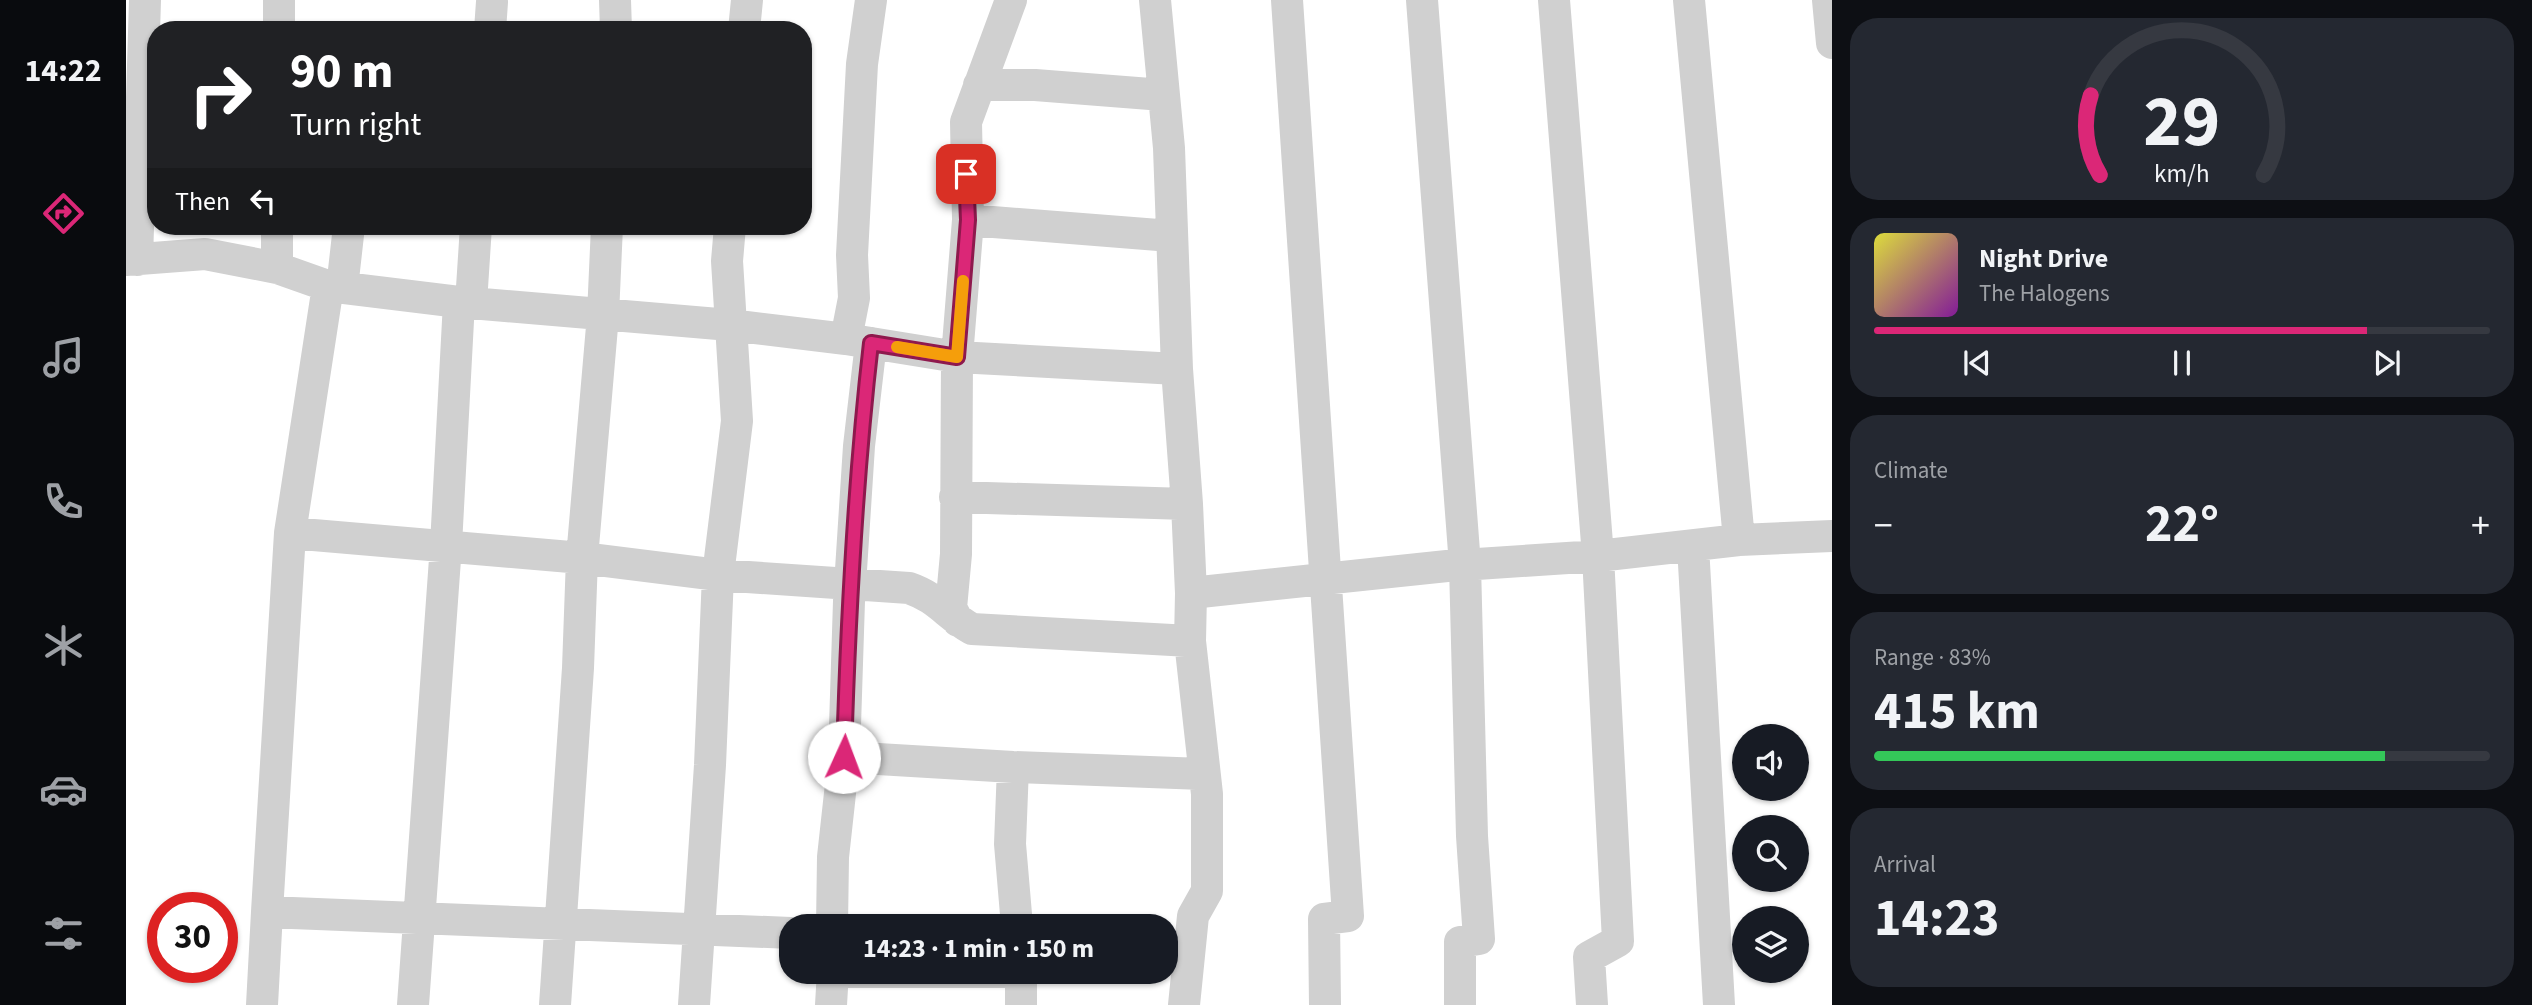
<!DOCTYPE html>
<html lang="en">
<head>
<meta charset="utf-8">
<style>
	:root { --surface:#171b24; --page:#242831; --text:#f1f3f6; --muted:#9ea1a6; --line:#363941; --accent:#db2777 }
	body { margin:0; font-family:"Source Sans 3",sans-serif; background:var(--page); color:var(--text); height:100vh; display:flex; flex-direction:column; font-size:26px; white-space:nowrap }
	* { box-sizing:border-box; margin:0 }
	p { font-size:23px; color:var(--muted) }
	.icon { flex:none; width:38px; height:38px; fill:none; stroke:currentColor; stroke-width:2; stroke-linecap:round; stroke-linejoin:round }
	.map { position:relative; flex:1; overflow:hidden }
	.drawer { display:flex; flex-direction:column; gap:18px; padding:18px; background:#0d0f14; width:700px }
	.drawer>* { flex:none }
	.guide { position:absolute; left:21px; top:21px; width:665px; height:214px; border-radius:28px; box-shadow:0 2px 5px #0004; background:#202124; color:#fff; overflow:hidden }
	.buttons { position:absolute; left:1606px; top:724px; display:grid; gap:14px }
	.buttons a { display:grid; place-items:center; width:77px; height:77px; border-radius:50%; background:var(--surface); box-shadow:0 2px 5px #0004; font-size:35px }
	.speed { position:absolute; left:21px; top:892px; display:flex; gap:14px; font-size:35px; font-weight:700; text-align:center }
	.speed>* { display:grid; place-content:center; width:91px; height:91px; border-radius:50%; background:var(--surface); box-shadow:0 2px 5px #0004; line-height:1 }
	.speed .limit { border:10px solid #d22; background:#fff; color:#111 }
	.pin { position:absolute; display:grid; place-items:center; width:60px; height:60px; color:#fff; margin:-30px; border-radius:14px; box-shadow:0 4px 10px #0006 }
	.me { position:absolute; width:77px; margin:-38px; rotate:2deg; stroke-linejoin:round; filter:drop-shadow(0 0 5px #0008) }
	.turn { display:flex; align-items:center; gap:24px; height:147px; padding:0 28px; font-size:32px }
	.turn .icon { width:91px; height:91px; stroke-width:2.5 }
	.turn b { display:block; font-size:49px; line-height:60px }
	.then { display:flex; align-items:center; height:66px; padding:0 28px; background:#0003; gap:14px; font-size:26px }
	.big { font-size:52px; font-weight:700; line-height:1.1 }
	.drawer .widget { flex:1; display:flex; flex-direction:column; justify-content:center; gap:10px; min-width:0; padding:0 24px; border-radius:28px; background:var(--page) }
	.drawer .dial { align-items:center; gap:0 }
	.dial svg { height:182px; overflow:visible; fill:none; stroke:var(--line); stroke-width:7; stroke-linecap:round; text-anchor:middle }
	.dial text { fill:var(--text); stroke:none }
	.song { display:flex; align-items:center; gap:21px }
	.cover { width:84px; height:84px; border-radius:10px; background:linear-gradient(135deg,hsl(60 70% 55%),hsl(290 70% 35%)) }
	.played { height:7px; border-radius:4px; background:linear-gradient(90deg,var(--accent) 80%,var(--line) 80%) }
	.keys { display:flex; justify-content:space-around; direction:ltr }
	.heat { display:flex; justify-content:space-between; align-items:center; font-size:38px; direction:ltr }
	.charge { height:10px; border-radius:5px; background:linear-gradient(90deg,#34c759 83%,var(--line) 0) }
	.trip { position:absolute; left:653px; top:914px; width:399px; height:70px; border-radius:28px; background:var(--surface); box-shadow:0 2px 5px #0004; font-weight:700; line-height:70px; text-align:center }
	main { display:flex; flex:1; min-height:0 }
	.menu { display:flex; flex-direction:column; width:126px; justify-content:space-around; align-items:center; background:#090b0e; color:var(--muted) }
	.menu .icon { width:49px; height:49px }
	.menu .current { color:var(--accent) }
	.menu b { font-size:32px; color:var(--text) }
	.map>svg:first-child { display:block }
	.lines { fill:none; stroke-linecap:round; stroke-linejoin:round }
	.minor { stroke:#d0d0d0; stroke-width:32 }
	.route-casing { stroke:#8e194d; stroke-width:18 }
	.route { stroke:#db2777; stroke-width:12 }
	.slow { stroke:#f59e0b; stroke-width:12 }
</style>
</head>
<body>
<main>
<nav class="menu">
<b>14:22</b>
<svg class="icon current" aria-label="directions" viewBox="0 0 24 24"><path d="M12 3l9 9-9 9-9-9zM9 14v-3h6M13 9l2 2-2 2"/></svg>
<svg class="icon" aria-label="music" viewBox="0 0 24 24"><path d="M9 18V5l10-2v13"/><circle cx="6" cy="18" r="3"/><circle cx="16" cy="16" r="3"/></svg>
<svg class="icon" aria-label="phone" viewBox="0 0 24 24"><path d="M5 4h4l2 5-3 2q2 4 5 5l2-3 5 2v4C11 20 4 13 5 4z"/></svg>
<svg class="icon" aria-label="climate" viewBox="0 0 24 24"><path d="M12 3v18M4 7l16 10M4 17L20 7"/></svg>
<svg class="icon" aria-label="car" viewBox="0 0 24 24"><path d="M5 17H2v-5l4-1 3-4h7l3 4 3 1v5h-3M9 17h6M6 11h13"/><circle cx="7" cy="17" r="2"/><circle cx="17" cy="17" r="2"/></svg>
<svg class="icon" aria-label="filters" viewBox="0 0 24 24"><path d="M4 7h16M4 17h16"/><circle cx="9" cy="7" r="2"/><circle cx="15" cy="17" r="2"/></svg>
</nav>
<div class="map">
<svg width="1706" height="1005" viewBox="0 0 1706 1005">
	<rect width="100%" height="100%" fill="#fff"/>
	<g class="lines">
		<path class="minor" d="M489 0 490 30
			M1029 0 1043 148 1051 369 1061 504
			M1161 0 1222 916 1198 919 1199 1005
			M1296 0 1339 565 1346 836 1353 939 1334 942V1005
			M1428 0 1472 556 1492 941 1463 957 1466 1005
			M1563 0 1613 540
			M1702 0 1706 43
			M153 30V0
			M364 30 366 2
			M618 30 621 0
			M853 85H909L1037 95
			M842 220 1045 236
			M0 260 79 254 151 268 202 286 333 302 604 325 720 339 831 357 1051 369
			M11 260 19 0
			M151 268V226
			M216 288 223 226
			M345 303 350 226
			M720 339 728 298 726 255 736 64 745 0
			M829 497 1061 504 1065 593
			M164 533 202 286
			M1567 546 1593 1005
			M832 621 825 608 830 554 831 357 842 220 840 122 885 0
			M718 757 887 767 1077 774
			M887 767 884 844 891 926
			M141 912 164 533 456 558 592 575 783 588C812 598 821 615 846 629L1064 641
			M706 926 707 857 718 757 723 601 733 446 745 343
			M895 971V1005
			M707 972H895
			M136 1005 141 912 665 933
			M287 1005 320 545 333 302
			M429 1005 452 668 456 558 477 315 481 226
			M568 1005 584 765 592 575 611 421 601 261 604 226
			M705 1005 707 971
			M1058 1005 1067 916 1081 891V794L1064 641 1065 593 1321 566 1472 556 1613 540 1706 536"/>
	</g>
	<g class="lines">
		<defs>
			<path id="route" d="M718 757C722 618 729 481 745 343L831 357 842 220 840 174"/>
		</defs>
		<use href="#route" class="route-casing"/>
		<use href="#route" class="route"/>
		<path class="slow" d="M771 347 831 357 837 281"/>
	</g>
</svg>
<div class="buttons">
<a><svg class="icon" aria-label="sound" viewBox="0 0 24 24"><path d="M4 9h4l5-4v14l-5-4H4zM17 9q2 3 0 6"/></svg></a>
<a><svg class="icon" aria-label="search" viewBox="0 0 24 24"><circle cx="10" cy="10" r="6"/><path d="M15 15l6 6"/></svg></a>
<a><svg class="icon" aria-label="layers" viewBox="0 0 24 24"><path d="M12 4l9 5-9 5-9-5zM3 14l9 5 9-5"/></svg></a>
</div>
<div class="speed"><div class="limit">30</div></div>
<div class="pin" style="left:840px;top:174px;background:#d93025"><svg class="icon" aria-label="arrive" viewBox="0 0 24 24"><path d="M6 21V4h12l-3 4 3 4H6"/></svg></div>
<svg class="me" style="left:718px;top:757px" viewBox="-20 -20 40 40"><circle r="19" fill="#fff"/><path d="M0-13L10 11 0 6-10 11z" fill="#db2777"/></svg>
<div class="trip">14:23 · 1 min · 150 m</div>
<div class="guide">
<div class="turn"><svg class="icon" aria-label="right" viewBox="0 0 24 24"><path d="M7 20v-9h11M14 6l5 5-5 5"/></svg><div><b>90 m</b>Turn right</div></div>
<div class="then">Then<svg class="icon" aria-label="left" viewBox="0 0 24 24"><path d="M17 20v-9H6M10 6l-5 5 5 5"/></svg></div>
</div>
</div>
<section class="drawer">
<div class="widget dial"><svg viewBox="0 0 100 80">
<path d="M14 69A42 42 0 1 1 86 69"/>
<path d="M14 69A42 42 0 0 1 10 34" stroke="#db2777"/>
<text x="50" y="56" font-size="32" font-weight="700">29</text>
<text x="50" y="72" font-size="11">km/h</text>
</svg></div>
<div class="widget">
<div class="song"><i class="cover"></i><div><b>Night Drive</b><p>The Halogens</p></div></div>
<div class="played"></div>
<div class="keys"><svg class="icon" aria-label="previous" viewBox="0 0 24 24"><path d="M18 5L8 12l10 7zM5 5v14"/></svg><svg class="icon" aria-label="pause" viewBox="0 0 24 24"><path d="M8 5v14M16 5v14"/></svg><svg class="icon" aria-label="next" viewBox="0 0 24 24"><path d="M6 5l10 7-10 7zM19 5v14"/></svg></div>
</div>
<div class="widget"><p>Climate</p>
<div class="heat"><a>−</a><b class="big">22°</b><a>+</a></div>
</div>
<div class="widget"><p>Range · 83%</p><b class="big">415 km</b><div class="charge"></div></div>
<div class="widget"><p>Arrival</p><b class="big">14:23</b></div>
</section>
</main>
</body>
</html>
